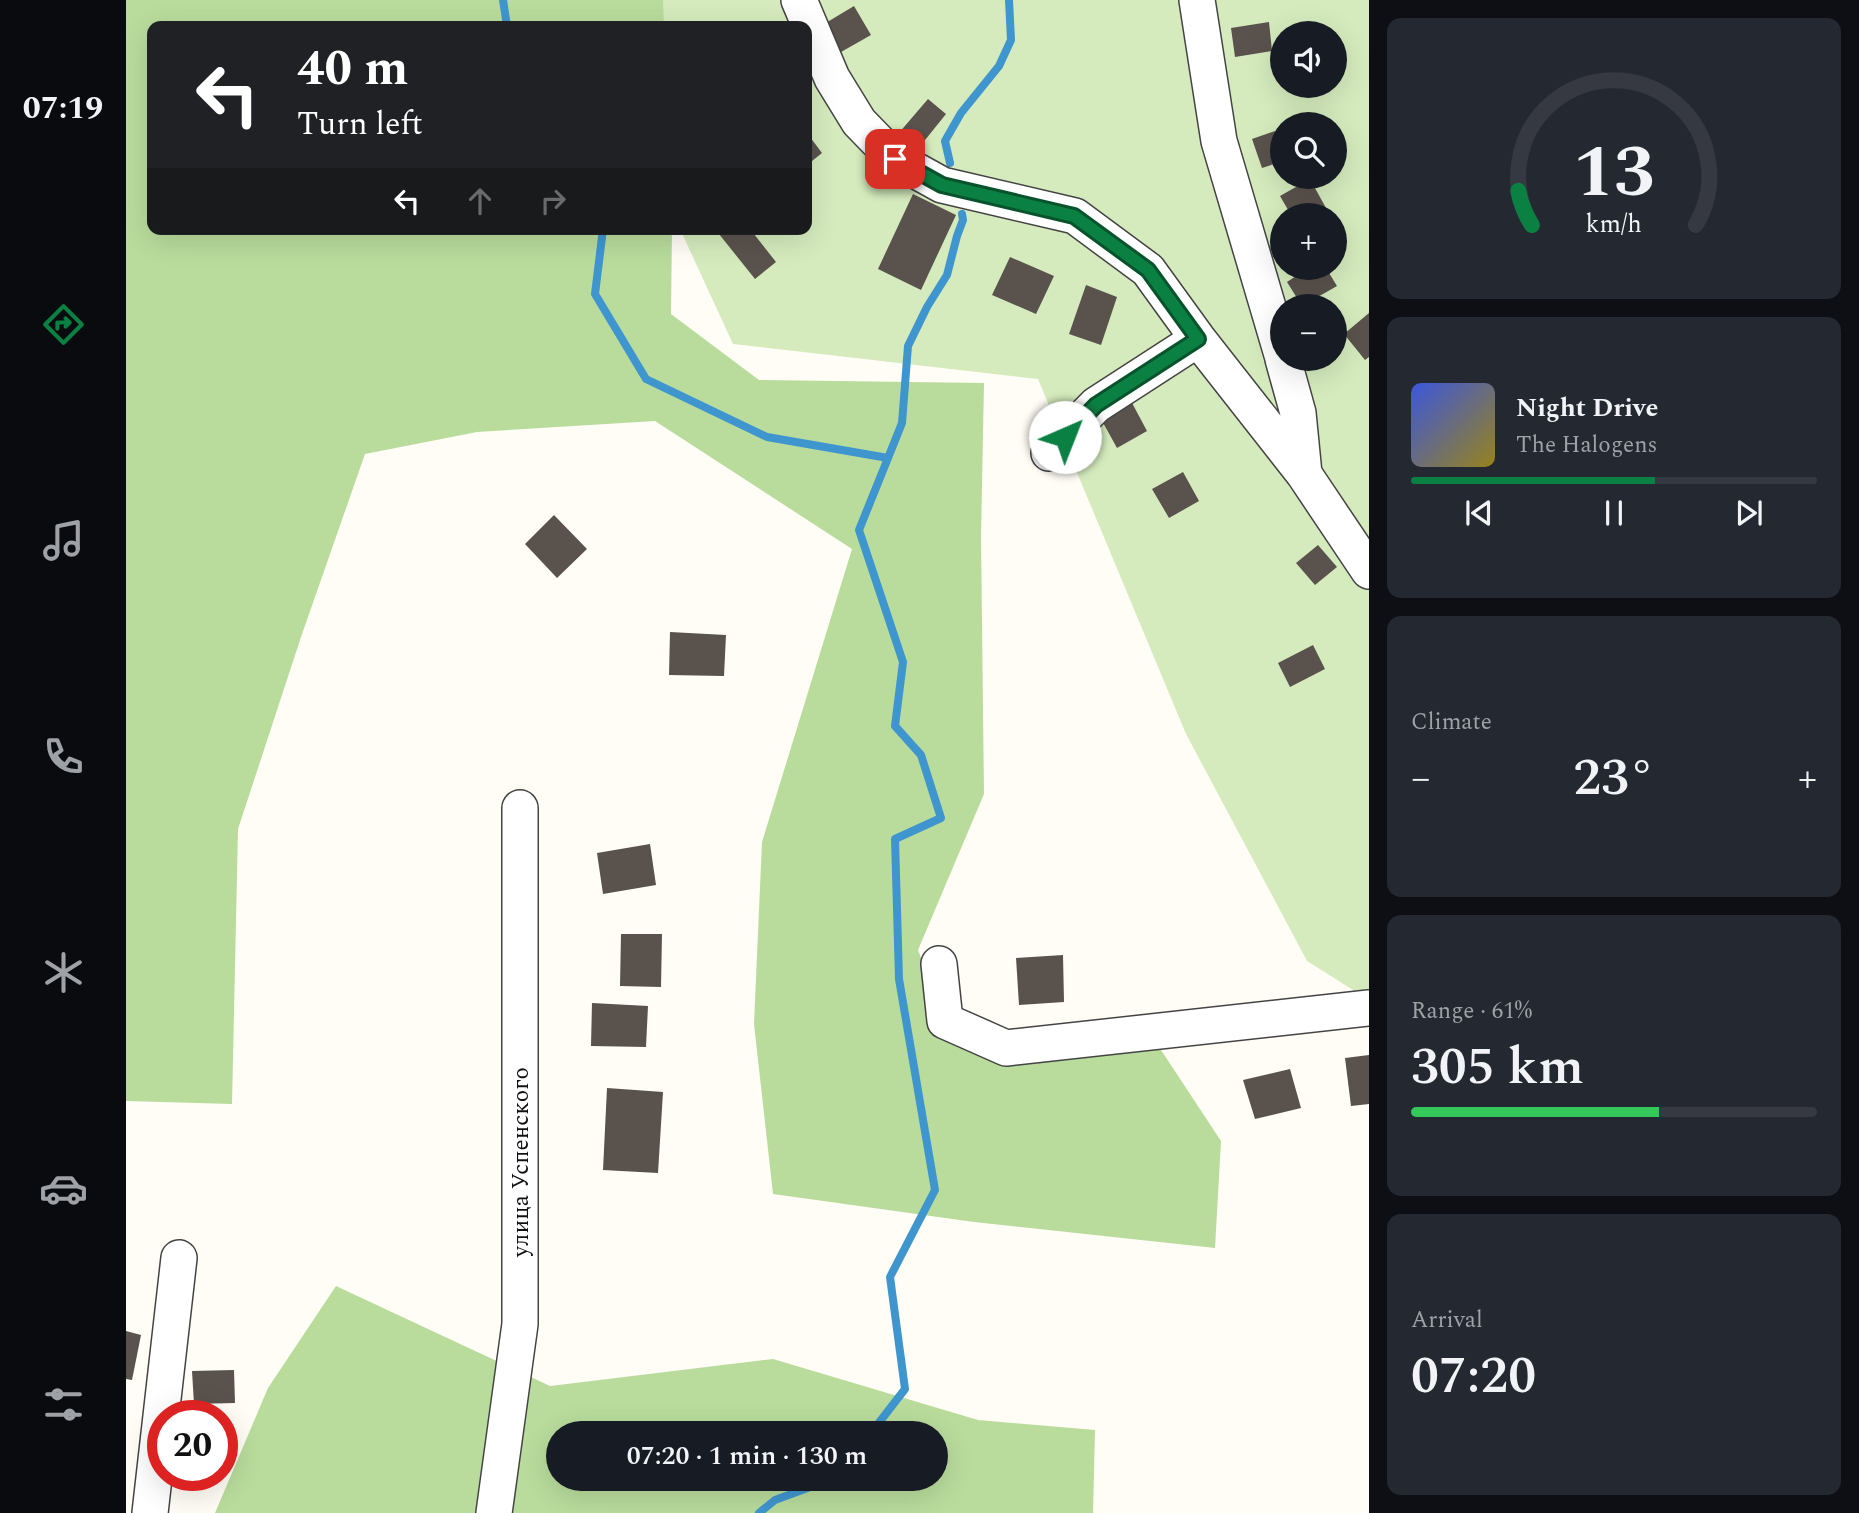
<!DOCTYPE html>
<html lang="en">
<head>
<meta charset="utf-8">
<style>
	:root { --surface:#171b24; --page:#242831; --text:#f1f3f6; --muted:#9ea1a6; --line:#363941; --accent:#0b8043 }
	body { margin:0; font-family:Spectral,serif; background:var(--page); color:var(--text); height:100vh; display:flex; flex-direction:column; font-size:26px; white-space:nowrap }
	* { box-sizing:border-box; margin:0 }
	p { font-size:23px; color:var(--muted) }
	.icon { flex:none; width:38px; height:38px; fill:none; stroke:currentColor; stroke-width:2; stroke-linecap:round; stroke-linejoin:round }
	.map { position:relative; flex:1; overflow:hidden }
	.sheet { display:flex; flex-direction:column; gap:18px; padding:18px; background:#0d0f14; width:490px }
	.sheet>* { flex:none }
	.guide { position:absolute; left:21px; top:21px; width:665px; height:214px; border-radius:14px; box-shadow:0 7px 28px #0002; background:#202124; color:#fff; overflow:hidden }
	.tools { position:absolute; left:1144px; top:21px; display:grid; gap:14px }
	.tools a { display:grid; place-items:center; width:77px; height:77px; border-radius:50%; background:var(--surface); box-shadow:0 7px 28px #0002; font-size:35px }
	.speed { position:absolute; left:21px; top:1400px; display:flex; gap:14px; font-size:35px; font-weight:700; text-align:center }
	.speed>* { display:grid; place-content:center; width:91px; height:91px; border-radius:50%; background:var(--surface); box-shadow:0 7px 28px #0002; line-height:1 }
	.speed .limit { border:10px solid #d22; background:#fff; color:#111 }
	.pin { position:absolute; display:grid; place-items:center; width:60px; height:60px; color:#fff; margin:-30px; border-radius:14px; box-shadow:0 4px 10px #0006 }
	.me { position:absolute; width:77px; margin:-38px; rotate:44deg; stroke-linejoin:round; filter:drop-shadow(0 0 5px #0008) }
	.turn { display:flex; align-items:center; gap:24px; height:147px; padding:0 35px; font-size:32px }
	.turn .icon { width:91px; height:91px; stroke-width:2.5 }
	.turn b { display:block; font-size:49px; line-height:60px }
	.lanes { display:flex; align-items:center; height:66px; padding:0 35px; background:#0003; justify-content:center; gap:35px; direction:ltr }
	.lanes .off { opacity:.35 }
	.big { font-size:52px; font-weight:600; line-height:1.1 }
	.sheet .tile { flex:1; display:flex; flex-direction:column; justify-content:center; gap:10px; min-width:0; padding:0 24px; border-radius:14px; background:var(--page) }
	.sheet .dial { align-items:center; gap:0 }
	.dial svg { height:182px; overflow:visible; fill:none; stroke:var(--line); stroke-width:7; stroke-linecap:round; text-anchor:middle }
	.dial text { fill:var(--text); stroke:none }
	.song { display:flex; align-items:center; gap:21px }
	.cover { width:84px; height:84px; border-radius:10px; background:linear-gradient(135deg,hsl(230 70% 55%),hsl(50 70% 35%)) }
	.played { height:7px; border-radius:4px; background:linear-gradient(90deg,var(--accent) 60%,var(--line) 60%) }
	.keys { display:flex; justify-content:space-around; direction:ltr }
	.heat { display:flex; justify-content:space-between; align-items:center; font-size:38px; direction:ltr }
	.charge { height:10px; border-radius:5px; background:linear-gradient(90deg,#34c759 61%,var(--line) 0) }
	.trip { position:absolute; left:420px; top:1421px; width:402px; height:70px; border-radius:35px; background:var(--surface); box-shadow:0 7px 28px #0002; font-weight:600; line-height:70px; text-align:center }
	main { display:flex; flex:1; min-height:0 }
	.dock { display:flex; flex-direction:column; width:126px; justify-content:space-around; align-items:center; background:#090b0e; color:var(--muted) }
	.dock .icon { width:49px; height:49px }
	.dock .on { color:var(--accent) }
	.dock b { font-size:32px; color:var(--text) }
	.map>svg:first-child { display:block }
	.green { fill:#d5ebbd; fill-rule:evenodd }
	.forest { fill:#b9dc9c; fill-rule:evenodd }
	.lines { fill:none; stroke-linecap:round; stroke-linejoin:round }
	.stream { stroke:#3f96cf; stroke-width:8 }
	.building { fill:#5a524d }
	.minor-casing { stroke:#444; stroke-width:38 }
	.minor { stroke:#fff; stroke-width:35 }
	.route-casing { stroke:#07532c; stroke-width:18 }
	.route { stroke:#0b8043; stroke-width:12 }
	.labels { text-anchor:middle; stroke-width:7; stroke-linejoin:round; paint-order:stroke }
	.street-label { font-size:23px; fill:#111; stroke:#fff }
</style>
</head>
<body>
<main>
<nav class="dock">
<b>07:19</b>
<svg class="icon on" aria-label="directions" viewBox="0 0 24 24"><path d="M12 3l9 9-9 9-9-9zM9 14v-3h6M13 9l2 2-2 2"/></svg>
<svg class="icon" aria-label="music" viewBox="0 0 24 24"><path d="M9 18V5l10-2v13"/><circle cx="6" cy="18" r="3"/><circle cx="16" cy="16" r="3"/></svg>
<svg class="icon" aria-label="phone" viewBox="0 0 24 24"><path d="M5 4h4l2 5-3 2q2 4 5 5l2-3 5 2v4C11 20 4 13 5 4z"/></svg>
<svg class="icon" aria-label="climate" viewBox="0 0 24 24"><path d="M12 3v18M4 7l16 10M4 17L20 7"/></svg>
<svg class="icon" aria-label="car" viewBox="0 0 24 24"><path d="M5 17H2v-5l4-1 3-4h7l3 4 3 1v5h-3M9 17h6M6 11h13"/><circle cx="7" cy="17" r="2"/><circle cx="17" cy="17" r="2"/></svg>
<svg class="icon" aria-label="filters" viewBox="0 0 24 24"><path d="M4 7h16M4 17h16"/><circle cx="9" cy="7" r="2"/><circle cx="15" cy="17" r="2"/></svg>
</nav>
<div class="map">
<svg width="1243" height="1513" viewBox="0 0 1243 1513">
	<rect width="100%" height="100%" fill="#fffdf5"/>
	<path class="green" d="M447 0H1243V1000L1181 961 1060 734 912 379 607 344 554 229H681V26H459ZM1157 33H1209V86H1157ZM1157 124H1209V177H1157ZM1157 215H1209V268H1157ZM1157 306H1209V359H1157Z"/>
	<path class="forest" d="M0 0H537L538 26H26V229H546L545 314 633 380 858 383 855 537 858 794 792 950 829 1045 1033 1047 1095 1141 1089 1248 848 1222 647 1194 628 1024 636 842 726 549 529 421 351 432 239 454 175 637 112 829 106 1104 0 1101Z
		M210 1286 424 1386 647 1359 852 1420 969 1430 967 1513H89L142 1388ZM432 1433H810V1479H432Z"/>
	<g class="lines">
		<path class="stream" d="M377 0 381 26
			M824 163 819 141 835 113 873 66 885 40 883 0
			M477 229 469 294 520 379 641 437 762 458 733 530 777 662 769 726 795 755 815 818 769 839 773 979 809 1190 764 1277 779 1389 745 1433
			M762 458 776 423 782 346 801 307 821 275 831 236 837 220 836 214
			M633 1513 649 1500 706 1479"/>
	</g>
	<path class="building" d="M728 6 745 35 715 52 698 24Z
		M1143 22 1146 51 1109 57 1105 28Z
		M802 99 820 114 791 150 772 134Z
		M1149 131 1157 153V161L1136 168 1126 139Z
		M681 133 696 153 681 165Z
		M1184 179 1200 208 1188 215H1165L1154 196Z
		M787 194 830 215 795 290 752 269Z
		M599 229H624L650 262 629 279 593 234Z
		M884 257 928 276 910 314 866 295Z
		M1182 268H1200L1211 286 1176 306 1161 282Z
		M960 285 991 297 975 345 943 334Z
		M1243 313V357L1239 360 1218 334Z
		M1005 401 1021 431 991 448 975 419Z
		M1057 472 1073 501 1043 518 1026 489Z
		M428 515 461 549 431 578 399 544Z
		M1192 545 1211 567 1189 585 1170 563Z
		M544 632 600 635 598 676 543 675Z
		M1187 645 1199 669 1164 687 1152 663Z
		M524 844 530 885 477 894 471 853Z
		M495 934H536L535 987 494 986Z
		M937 955 938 1002 893 1005 890 958Z
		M466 1003 522 1006 520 1047 465 1046Z
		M1243 1055V1104L1225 1106 1219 1058Z
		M1164 1069 1175 1108 1129 1119 1117 1080Z
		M481 1088 537 1092 532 1173 477 1170Z
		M0 1331 15 1335 6 1380 0 1379Z
		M108 1370 109 1403 68 1404 66 1371Z"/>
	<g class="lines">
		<defs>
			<path id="minor" d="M673 0 706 78 733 122 769 159 816 185 949 216 1022 270 1072 339 1178 474 1243 571
				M1071 0 1093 141 1157 358
				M1157 359 1172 413 1178 474
				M923 453 970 405 1072 339
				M813 964 819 1021 880 1048 1243 1008
				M24 1513 53 1258
				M368 1513 394 1324V808"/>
		</defs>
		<use href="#minor" class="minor-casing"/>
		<use href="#minor" class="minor"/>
	</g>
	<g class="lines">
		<defs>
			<path id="route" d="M769 159 816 185 948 216 1022 270 1072 339 970 405 939 437"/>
		</defs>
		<use href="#route" class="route-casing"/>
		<use href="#route" class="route"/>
	</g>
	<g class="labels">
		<g class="street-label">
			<text transform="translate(394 1162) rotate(-90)" y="8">улица Успенского</text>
		</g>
	</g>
</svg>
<div class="tools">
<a><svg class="icon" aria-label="sound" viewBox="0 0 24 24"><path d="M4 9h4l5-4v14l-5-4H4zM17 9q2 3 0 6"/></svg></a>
<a><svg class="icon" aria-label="search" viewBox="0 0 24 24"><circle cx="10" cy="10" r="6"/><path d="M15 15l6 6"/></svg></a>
<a>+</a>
<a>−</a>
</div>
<div class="speed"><div class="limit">20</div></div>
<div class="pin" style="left:769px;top:159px;background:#d93025"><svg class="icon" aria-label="arrive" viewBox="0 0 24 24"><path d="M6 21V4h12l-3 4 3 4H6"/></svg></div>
<svg class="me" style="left:939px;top:437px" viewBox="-20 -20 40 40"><circle r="19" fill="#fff"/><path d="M0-13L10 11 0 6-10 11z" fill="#0b8043"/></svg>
<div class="trip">07:20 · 1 min · 130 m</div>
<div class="guide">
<div class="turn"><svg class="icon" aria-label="left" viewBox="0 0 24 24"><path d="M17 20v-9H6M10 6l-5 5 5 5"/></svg><div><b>40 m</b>Turn left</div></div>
<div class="lanes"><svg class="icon" aria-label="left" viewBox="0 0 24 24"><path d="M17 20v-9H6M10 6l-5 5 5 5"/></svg><svg class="icon off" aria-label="ahead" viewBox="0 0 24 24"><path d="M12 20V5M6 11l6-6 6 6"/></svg><svg class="icon off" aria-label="right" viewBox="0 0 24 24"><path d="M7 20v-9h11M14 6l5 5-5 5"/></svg></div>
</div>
</div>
<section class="sheet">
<div class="tile dial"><svg viewBox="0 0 100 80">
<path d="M14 69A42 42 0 1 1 86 69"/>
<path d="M14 69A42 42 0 0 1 8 54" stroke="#0b8043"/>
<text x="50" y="56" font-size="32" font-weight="700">13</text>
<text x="50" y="72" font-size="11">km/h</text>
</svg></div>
<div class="tile">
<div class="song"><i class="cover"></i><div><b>Night Drive</b><p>The Halogens</p></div></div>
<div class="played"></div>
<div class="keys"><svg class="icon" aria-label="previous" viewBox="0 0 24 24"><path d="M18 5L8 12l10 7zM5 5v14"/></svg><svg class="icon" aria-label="pause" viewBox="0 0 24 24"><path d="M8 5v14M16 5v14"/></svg><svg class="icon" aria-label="next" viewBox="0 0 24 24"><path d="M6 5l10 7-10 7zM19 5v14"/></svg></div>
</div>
<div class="tile"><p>Climate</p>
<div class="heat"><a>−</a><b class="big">23°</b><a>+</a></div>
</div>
<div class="tile"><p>Range · 61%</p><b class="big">305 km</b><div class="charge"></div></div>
<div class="tile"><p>Arrival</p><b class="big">07:20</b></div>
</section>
</main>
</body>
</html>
